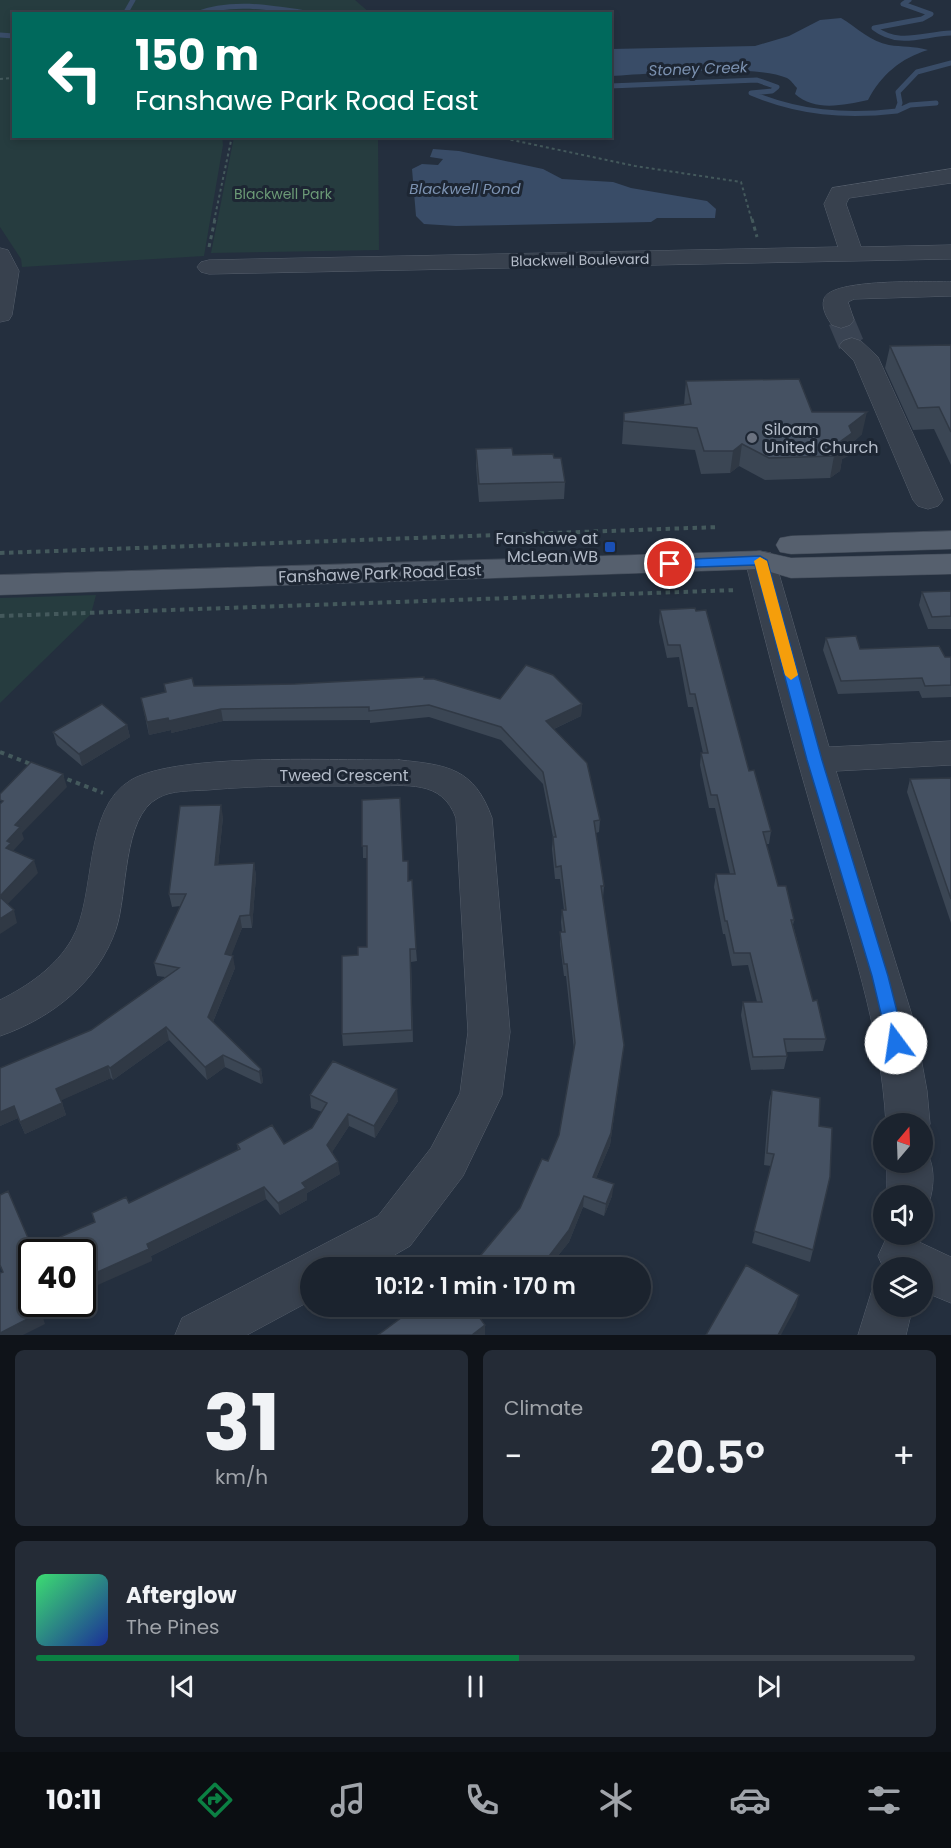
<!DOCTYPE html>
<html lang="en">
<head>
<meta charset="utf-8">
<style>
	:root { --surface:#1b232e; --page:#242b36; --text:#f1f3f6; --muted:#a0a4aa; --line:#39404a; --accent:#0b8043 }
	body { margin:0; font-family:Poppins,sans-serif; background:var(--page); color:var(--text); height:100vh; display:flex; flex-direction:column; font-size:22px; white-space:nowrap }
	* { box-sizing:border-box; margin:0 }
	p { font-size:20px; color:var(--muted) }
	.icon { flex:none; width:33px; height:33px; fill:none; stroke:currentColor; stroke-width:2; stroke-linecap:round; stroke-linejoin:round }
	.map { position:relative; height:1335px; overflow:hidden }
	.drawer { display:flex; flex-direction:column; gap:15px; padding:15px; background:#0f1319; flex:1 }
	.drawer>* { flex:none }
	.guide { position:absolute; left:12px; top:12px; width:600px; height:126px; border-radius:0px; box-shadow:0 3px 9px #0003,0 0 0 2px var(--line); background:#00695c; color:#fff; overflow:hidden }
	.needle { width:39px; rotate:19deg }
	.buttons { position:absolute; left:873px; top:1113px; display:grid; gap:12px }
	.buttons a { display:grid; place-items:center; width:60px; height:60px; border-radius:50%; background:var(--surface); box-shadow:0 3px 9px #0003,0 0 0 2px var(--line); font-size:30px }
	.speed { position:absolute; left:18px; top:1239px; display:flex; gap:12px; font-size:30px; font-weight:700; text-align:center }
	.speed>* { display:grid; place-content:center; width:78px; height:78px; border-radius:50%; background:var(--surface); box-shadow:0 3px 9px #0003,0 0 0 2px var(--line); line-height:1 }
	.speed .limit { border:3px solid #111; border-radius:9px; background:#fff; color:#111 }
	.pin { position:absolute; display:grid; place-items:center; width:51px; height:51px; color:#fff; margin:-26px; border:3px solid #fff; border-radius:50%; box-shadow:0 2px 6px #0007 }
	.me { position:absolute; width:66px; margin:-33px; rotate:346deg; stroke-linejoin:round; filter:drop-shadow(0 0 4px #0008) }
	.turn { display:flex; align-items:center; gap:21px; height:126px; padding:0 24px; font-size:27px }
	.turn .icon { width:78px; height:78px; stroke-width:2.5 }
	.turn b { display:block; font-size:42px; line-height:51px }
	.big { font-size:45px; font-weight:600; line-height:1.1 }
	.drawer .card { flex:1; display:flex; flex-direction:column; justify-content:center; gap:9px; min-width:0; padding:0 21px; border-radius:9px; background:var(--page) }
	.drawer .dial { align-items:center; gap:0 }
	.dial b { font-size:78px; line-height:1 }
	.song { display:flex; align-items:center; gap:18px }
	.cover { width:72px; height:72px; border-radius:9px; background:linear-gradient(135deg,hsl(140 70% 55%),hsl(230 70% 35%)) }
	.played { height:6px; border-radius:3px; background:linear-gradient(90deg,var(--accent) 55%,var(--line) 55%) }
	.keys { display:flex; justify-content:space-around; direction:ltr }
	.heat { display:flex; justify-content:space-between; align-items:center; font-size:33px; direction:ltr }
	.drawer .tiles { flex:1; display:grid; gap:15px; grid-template-columns:1fr 1fr }
	.card:last-child { grid-column:span 2 }
	.trip { position:absolute; left:300px; top:1257px; width:351px; height:60px; border-radius:30px; background:var(--surface); box-shadow:0 3px 9px #0003,0 0 0 2px var(--line); font-weight:600; line-height:60px; text-align:center }
	.tab-bar { display:flex; height:96px; justify-content:space-around; align-items:center; background:#0b0e12; color:var(--muted) }
	.tab-bar .icon { width:42px; height:42px }
	.tab-bar .current { color:var(--accent) }
	.tab-bar b { font-size:27px; color:var(--text) }
	.map>svg:first-child { display:block }
	.green { fill:#263c3f }
	.water { fill:#394c67 }
	.lines { fill:none; stroke-linecap:round; stroke-linejoin:round }
	.stream { stroke:#394c67; stroke-width:5 }
	.minor-tunnel { stroke:#3a4453; stroke-width:26; stroke-dasharray:26 13; stroke-linecap:butt }
	.minor-casing { stroke:#565f6c; stroke-width:1 }
	.major-casing { stroke:#414a57; stroke-width:1 }
	.path-far2 { stroke:#44595c; stroke-width:2; stroke-dasharray:3 3; stroke-linecap:butt }
	.path-far1 { stroke:#44595c; stroke-width:3; stroke-dasharray:4 4; stroke-linecap:butt }
	.path { stroke:#44595c; stroke-width:4; stroke-dasharray:4.5 4.5; stroke-linecap:butt }
	.minor { fill:#38414e; fill-rule:evenodd }
	.major { fill:#56606e; fill-rule:evenodd }
	.wall { fill:#3b4654 }
	.shaded-wall { fill:#303945 }
	.building { fill:#455162; stroke:#303945; stroke-width:1.5 }
	.route { fill:#1a73e8; stroke:#114b97; stroke-width:1.5 }
	.slow { fill:#f59e0b }
	.worship-dot { fill:#6b7280; stroke:#1d2633; stroke-width:2 }
	.transit-dot { fill:#1a4fb4; stroke:#1d2633; stroke-width:2 }
	.labels { text-anchor:middle; stroke-width:6; stroke-linejoin:round; paint-order:stroke }
	.far-park-label { font-size:14px; fill:#6b9a76; stroke:#1d2633 }
	.far-street-label { font-size:14px; fill:#b4bcc9; stroke:#1d2633 }
	.far-water-label { font-size:15px; font-style:italic; fill:#7c92b1; stroke:#1d2633 }
	.poi-label { font-size:16px; fill:#b4bcc9; stroke:#1d2633; text-anchor:start }
	.street-label { font-size:16px; fill:#b4bcc9; stroke:#1d2633 }
</style>
</head>
<body>
<div class="map">
<svg width="951" height="1335" viewBox="0 0 951 1335">
	<rect width="100%" height="100%" fill="#242f3e"/>
	<path class="green" d="M0 0H355L370 13 14 14V136H222L223 145 204 256 22 267 21 259 0 227Z
		M234 137H378L379 250 211 253Z
		M96 595 91 614 0 703V598Z"/>
	<path class="water" d="M841 18C856 27 871 42 889 45 902 47 914 46 928 50 901 58 881 75 868 100 844 105 815 112 795 94L797 88C794 85 791 80 787 78 753 63 651 74 611 76V49L755 46 789 36 820 20Z
		M433 149 459 151 543 169 562 179 613 182 631 188 707 201 716 209 715 218H657L651 222 456 226 424 224 416 216 412 169 422 164 438 165 443 159 430 157Z"/>
	<g class="lines">
		<path class="stream" d="M909 0 903 4 931 14 922 19 874 28C899 47 923 34 951 33
			M125 14 133 0
			M196 14C232 0 274 8 312 14
			M0 35 14 36
			M610 86 757 80 777 87 772 91 751 93C799 113 845 117 897 111L900 103 898 92 917 72 951 63
			M897 111 910 105 936 103"/>
		<path class="minor-tunnel" d="M841 320 852 346"/>
		<defs>
			<path id="minor" d="M951 169V183L849 198 846 204 861 247 951 245V259L209 274 201 272 197 267 201 262 209 260 838 247 824 204 832 188Z
				M0 248 8 250 19 271 12 315 9 320 0 322Z
				M951 282V296L854 299 848 302 854 320 850 325 841 328 832 325C827 318 821 308 824 299 830 278 930 282 951 282Z
				M852 338 861 341 878 357 943 500 938 506 928 509 918 506 913 500 854 361 839 346 843 341Z
				M760 551 771 553 775 560 829 747 951 741V765L836 771 915 1025 927 1091 930 1124 922 1138V1124H886C881 1027 849 937 822 845 794 751 769 656 745 560L749 553Z
				M399 760C448 765 474 768 492 818L510 1032 502 1095 463 1176 410 1246 372 1268H310V1301L247 1335H175L182 1318 378 1216 431 1148 460 1093 468 1032 456 818C442 779 406 786 371 786 316 786 262 785 207 790 192 791 171 790 158 798 122 817 128 894 116 929 98 982 52 1018 0 1036V1000C28 986 56 967 72 939 97 896 82 809 131 780 179 752 339 761 399 760Z
				M922 1147C938 1162 934 1193 926 1211L922 1212V1196H887V1162H922Z
				M902 1234 951 1257V1303L922 1291V1268L884 1269 878 1256 885 1241Z
				M884 1285V1306H913L906 1335H858L872 1290Z"/>
			<path id="major" d="M951 531V549L791 554 780 552 776 545 780 538 791 536Z
				M760 551 791 558 951 554V574L791 578 760 569 0 595V575Z"/>
		</defs>
		<use href="#minor" class="minor-casing"/>
		<use href="#major" class="major-casing"/>
		<path class="path-far2" d="M0 79 14 78
			M493 136 635 166 741 182 752 221
			M214 221 232 136"/>
		<path class="path-far1" d="M752 219 757 237
			M209 247 215 219"/>
		<path class="path" d="M0 553 719 527
			M0 616 737 590
			M0 752 33 765
			M59 776 103 793"/>
		<use href="#minor" class="minor"/>
		<use href="#major" class="major"/>
	</g>
	<path class="wall" d="M951 345V465L934 429 913 430 885 368 890 346Z
		M686 381 812 412 862 434 850 445 848 456 842 459 840 471 830 478 765 480 739 466 730 473 701 474 695 450 622 444 624 413 684 405Z
		M476 449 513 455 554 458 565 482 564 499 479 502 476 466Z
		M951 591V629H928L919 605 922 592Z
		M695 608 749 771 771 831 769 844H766L778 886 794 920 793 925 813 1001 826 1039 823 1051 786 1052 787 1056 784 1069 751 1070 741 1015 743 1002H757L748 965 732 966 725 934H723L714 887 716 874H730L715 808H709L700 765 701 753H703L693 707H688L679 657 667 658 659 622 660 610Z
		M826 638 860 649 945 657H951V697L922 698 919 691 838 694 823 650Z
		M424 679 500 699 582 704 581 716 554 729 600 820 599 832 596 833 604 886 603 898 624 1045 610 1145 596 1178 612 1196 604 1216 583 1207 569 1242 548 1268H476V1261L520 1208 548 1161 559 1135 574 1050 566 976H564L560 944V932H562L561 922 562 910H564L560 879H555L552 849 553 837 543 784 501 740 429 717 370 723V720L223 721 171 733V730L149 735 141 698 165 692 164 684 194 686 295 684Z
		M127 725 130 737 82 766 57 745 53 732Z
		M951 778V923L907 792 910 779Z
		M362 800 403 861 408 881 416 949 417 961 411 962 413 1042 343 1046 342 1034 358 955 367 947V858H363Z
		M223 817 218 865 254 863 256 876 252 928H242L231 955 235 968 213 1022 261 1069 263 1082 261 1084 225 1067 207 1080 169 1040 113 1080 111 1078 61 1100 66 1115 25 1134 18 1118 0 1126V1068L91 1030 165 977 157 976 154 963 180 906 172 907 169 894Z
		M772 1090 813 1250 810 1262 752 1243 771 1166 764 1165 769 1102Z
		M310 1095 398 1101 375 1138 349 1126 332 1152 340 1174 307 1193V1200L280 1215 266 1199 151 1256 152 1261 95 1222 92 1213 129 1203 238 1150 237 1144H284L312 1128 322 1112 311 1108Z"/>
	<path class="shaded-wall" d="M867 412 862 434 850 445 848 456 842 459 840 471 830 478 834 456 841 441 849 426Z
		M742 444 739 466 730 473 733 451Z
		M582 704 581 716 545 733 546 721Z
		M221 709 223 721 171 733V730L149 735 147 722 168 718Z
		M127 725 130 737 82 766 79 754Z
		M63 774 67 787 22 833 24 839 13 851 6 848 7 841 15 825Z
		M221 805 223 817 217 878 215 865Z
		M34 860 38 873 3 909 0 896Z
		M254 863 256 876 252 928 250 915Z
		M14 910 17 923 0 934V919Z
		M240 916 242 928 227 967 225 954Z
		M233 956 235 968 210 1029 208 1017Z
		M166 1027 169 1040 113 1080 110 1068Z
		M624 1045 610 1145 592 1188 593 1177Z
		M223 1055 225 1067 207 1080 205 1067Z
		M108 1066 111 1078 60 1101 56 1089Z
		M261 1069 263 1082 261 1084 259 1072Z
		M397 1089 398 1101 375 1138 374 1126Z
		M62 1103 66 1115 25 1134 20 1122Z
		M14 1106 18 1118 0 1126V1112Z
		M348 1114 349 1126 329 1157 327 1145Z
		M338 1162 340 1174 307 1193V1200L280 1215 278 1203 302 1183Z
		M614 1184 612 1196 604 1216 606 1204Z
		M264 1187 266 1199 151 1256 152 1261 82 1292V1279L147 1244Z
		M584 1196 583 1207 569 1242 548 1268H540Z
		M31 1245 34 1252H32V1259L21 1264 17 1252Z
		M799 1295 796 1307 781 1335H778Z
		M41 1312 45 1324 23 1335H0V1333Z
		M485 1325V1335H472Z"/>
	<path class="building" d="M951 345V432L939 407 918 408 890 346Z
		M799 379 812 412H867L849 426 852 433 841 441 844 448 834 456 769 458 742 444 733 451H704L697 428 624 421V413L691 404 686 381Z
		M512 448 513 455 553 454 554 458H561L565 482 479 484 476 449Z
		M951 591V616L932 617 922 592Z
		M695 608 696 611 706 610 749 771 754 770 771 831 763 832 778 886H786L794 920H791L813 1001 817 1000 826 1039H784L787 1056 753 1057 743 1002H762L750 953H734L727 921H725L716 874H735L717 795H711L701 753H708L695 694H690L680 645H668L660 610Z
		M856 636 860 649 939 646 945 657H951V685L925 686 922 678 841 681 826 638Z
		M526 665 553 675 582 704 546 721 587 763 600 820 594 821 604 886H601L624 1045 611 1133 593 1177 614 1184 606 1204 584 1196 569 1230 540 1268H485L476 1261 520 1208 542 1159 548 1161 559 1135 575 1043 567 964H564L560 932H565L562 910H566L561 866 556 867 553 837H556L543 772 501 727 429 705 369 711V707L221 709 169 721 168 718 147 722 141 698 166 692 164 684 192 678 194 686 295 684 424 677V679H434L500 699Z
		M102 704 127 725 79 754 53 732Z
		M31 762 63 774 15 825 20 827 7 841 11 843 6 848 34 860 0 896V804L3 801 0 800V794Z
		M951 778V899L910 779Z
		M400 798 403 861H408V881L412 880 416 949H410L412 1030 342 1034V956L358 955V947H367V846H362V800Z
		M221 805 215 865 254 863 250 915 240 916 225 954 233 956 208 1017 261 1069 259 1072 223 1055 205 1067 166 1027 110 1068 108 1066 56 1089 62 1103 20 1122 14 1106 0 1112V1068L91 1030 179 968 154 963 186 894H169L180 806Z
		M0 897 14 910 0 919Z
		M333 1061 397 1089 374 1126 348 1114 327 1145 338 1162 302 1183 306 1188 278 1203 264 1187 147 1244 149 1249 82 1279V1252H65L60 1237 95 1222 92 1213 126 1197 129 1203 240 1149 237 1144 272 1125 284 1144 312 1128 327 1103 310 1095Z
		M772 1090 820 1098 819 1126 832 1128 830 1177 813 1250 754 1231 774 1154 767 1153Z
		M8 1191 31 1245 17 1252 32 1289V1304H37L41 1312 0 1333V1273L3 1272 0 1265V1195Z
		M746 1265 799 1295 778 1335H706Z
		M417 1306H471L485 1325 472 1335H378Z"/>
	<path class="route" d="M760 556 767 560 822 760 888 976 905 1043 902 1048 896 1050 890 1048 888 1043 872 976 807 760 755 565 670 568 664 564 670 560Z"/>
	<path class="slow" d="M760 557 767 561 798 675 791 680 785 675 754 561Z"/>
	<circle class="worship-dot" cx="752" cy="438" r="6"/>
	<rect class="transit-dot" x="604" y="541" width="12" height="12" rx="3"/>
	<g class="labels">
		<g class="far-park-label">
			<text x="283" y="199">Blackwell Park</text>
		</g>
		<g class="far-street-label">
			<text transform="translate(580 260) rotate(-1)" y="5">Blackwell Boulevard</text>
		</g>
		<g class="far-water-label">
			<text transform="translate(698 69) rotate(-2)" y="5">Stoney Creek</text>
			<text x="465" y="194">Blackwell Pond</text>
		</g>
		<g class="poi-label">
			<text x="764" y="435">Siloam<tspan x="764" dy="18">United Church</tspan></text>
			<text x="598" y="544" text-anchor="end">Fanshawe at<tspan x="598" dy="18">McLean WB</tspan></text>
		</g>
		<g class="street-label">
			<text transform="translate(380 573) rotate(-2)" y="6">Fanshawe Park Road East</text>
			<text x="344" y="781">Tweed Crescent</text>
		</g>
	</g>
</svg>
<div class="buttons">
<a><svg class="needle" viewBox="-14 -14 28 28"><path d="M0-13l5 13h-10z" fill="#e53935"/><path d="M0 13l5-13h-10z" fill="#a0a4aa"/></svg></a>
<a><svg class="icon" aria-label="sound" viewBox="0 0 24 24"><path d="M4 9h4l5-4v14l-5-4H4zM17 9q2 3 0 6"/></svg></a>
<a><svg class="icon" aria-label="layers" viewBox="0 0 24 24"><path d="M12 4l9 5-9 5-9-5zM3 14l9 5 9-5"/></svg></a>
</div>
<div class="speed"><div class="limit">40</div></div>
<div class="pin" style="left:670px;top:564px;background:#d93025"><svg class="icon" aria-label="arrive" viewBox="0 0 24 24"><path d="M6 21V4h12l-3 4 3 4H6"/></svg></div>
<svg class="me" style="left:896px;top:1043px" viewBox="-20 -20 40 40"><circle r="19" fill="#fff"/><path d="M0-13L10 11 0 6-10 11z" fill="#1a73e8"/></svg>
<div class="trip">10:12 · 1 min · 170 m</div>
<div class="guide">
<div class="turn"><svg class="icon" aria-label="left" viewBox="0 0 24 24"><path d="M17 20v-9H6M10 6l-5 5 5 5"/></svg><div><b>150 m</b>Fanshawe Park Road East</div></div>
</div>
</div>
<section class="drawer">
<div class="tiles">
<div class="card dial"><b>31</b><p>km/h</p></div>
<div class="card"><p>Climate</p>
<div class="heat"><a>−</a><b class="big">20.5°</b><a>+</a></div>
</div>
<div class="card">
<div class="song"><i class="cover"></i><div><b>Afterglow</b><p>The Pines</p></div></div>
<div class="played"></div>
<div class="keys"><svg class="icon" aria-label="previous" viewBox="0 0 24 24"><path d="M18 5L8 12l10 7zM5 5v14"/></svg><svg class="icon" aria-label="pause" viewBox="0 0 24 24"><path d="M8 5v14M16 5v14"/></svg><svg class="icon" aria-label="next" viewBox="0 0 24 24"><path d="M6 5l10 7-10 7zM19 5v14"/></svg></div>
</div>
</div>
</section>
<nav class="tab-bar">
<b>10:11</b>
<svg class="icon current" aria-label="directions" viewBox="0 0 24 24"><path d="M12 3l9 9-9 9-9-9zM9 14v-3h6M13 9l2 2-2 2"/></svg>
<svg class="icon" aria-label="music" viewBox="0 0 24 24"><path d="M9 18V5l10-2v13"/><circle cx="6" cy="18" r="3"/><circle cx="16" cy="16" r="3"/></svg>
<svg class="icon" aria-label="phone" viewBox="0 0 24 24"><path d="M5 4h4l2 5-3 2q2 4 5 5l2-3 5 2v4C11 20 4 13 5 4z"/></svg>
<svg class="icon" aria-label="climate" viewBox="0 0 24 24"><path d="M12 3v18M4 7l16 10M4 17L20 7"/></svg>
<svg class="icon" aria-label="car" viewBox="0 0 24 24"><path d="M5 17H2v-5l4-1 3-4h7l3 4 3 1v5h-3M9 17h6M6 11h13"/><circle cx="7" cy="17" r="2"/><circle cx="17" cy="17" r="2"/></svg>
<svg class="icon" aria-label="filters" viewBox="0 0 24 24"><path d="M4 7h16M4 17h16"/><circle cx="9" cy="7" r="2"/><circle cx="15" cy="17" r="2"/></svg>
</nav>
</body>
</html>
